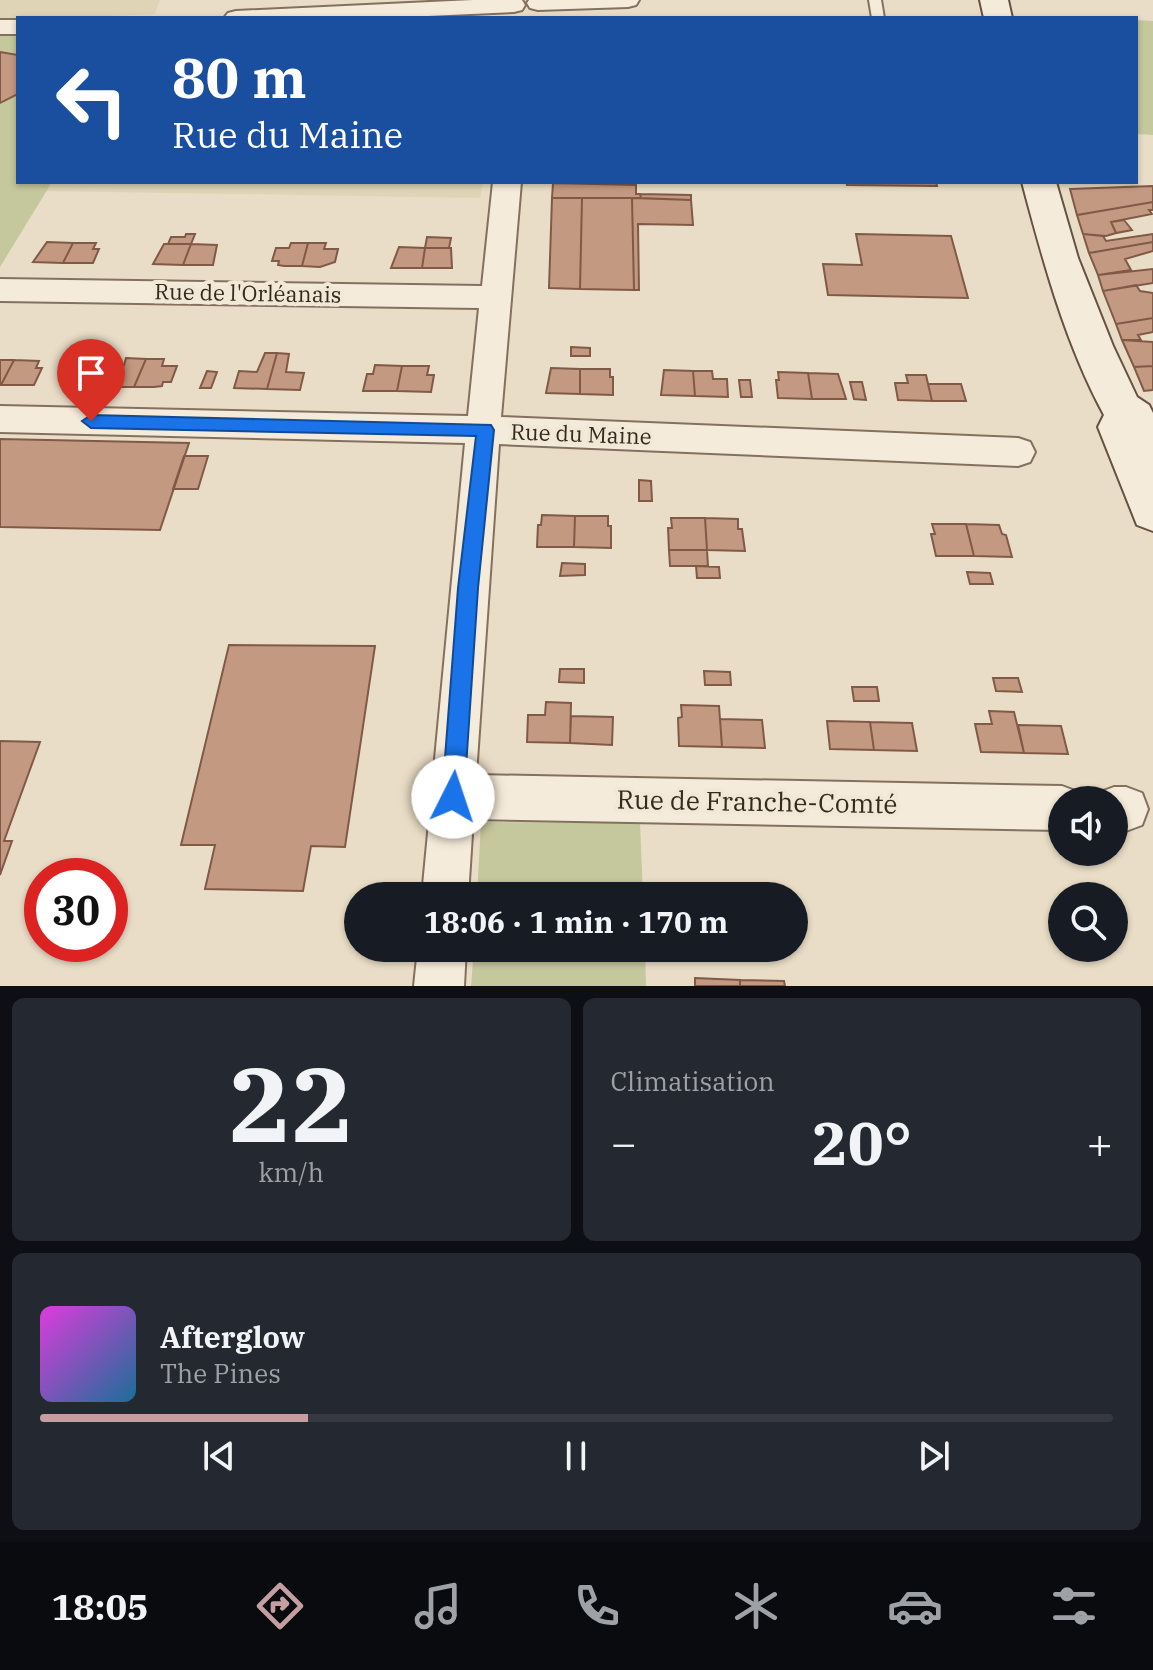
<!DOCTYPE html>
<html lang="fr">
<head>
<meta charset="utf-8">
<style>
	:root { --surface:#171b24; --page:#242831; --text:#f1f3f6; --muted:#9ea1a6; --line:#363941; --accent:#c49ea2 }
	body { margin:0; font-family:"IBM Plex Serif",serif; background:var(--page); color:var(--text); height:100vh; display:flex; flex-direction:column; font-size:30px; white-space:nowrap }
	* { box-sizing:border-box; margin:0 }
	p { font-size:26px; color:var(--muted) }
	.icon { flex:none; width:44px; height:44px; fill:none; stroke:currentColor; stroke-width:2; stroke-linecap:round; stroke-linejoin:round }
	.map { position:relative; height:986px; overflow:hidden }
	.drawer { display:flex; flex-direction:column; gap:12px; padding:12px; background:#0d0f14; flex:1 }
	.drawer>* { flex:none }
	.hud { position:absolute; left:16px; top:16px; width:1122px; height:168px; border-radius:0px; box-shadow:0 2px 6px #0004; background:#1a4fa0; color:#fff; overflow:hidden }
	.fabs { position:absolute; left:1048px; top:786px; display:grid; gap:16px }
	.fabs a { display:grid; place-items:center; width:80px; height:80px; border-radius:50%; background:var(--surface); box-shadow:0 2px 6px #0004; font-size:40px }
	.speed { position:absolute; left:24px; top:858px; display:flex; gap:16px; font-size:40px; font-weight:700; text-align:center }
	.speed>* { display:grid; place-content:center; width:104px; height:104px; border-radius:50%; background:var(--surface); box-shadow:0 2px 6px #0004; line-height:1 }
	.speed .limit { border:12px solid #d22; background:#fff; color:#111 }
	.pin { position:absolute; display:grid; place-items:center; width:68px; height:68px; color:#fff; margin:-82px -34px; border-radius:50% 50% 50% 0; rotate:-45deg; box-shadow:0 0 8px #0007 }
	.pin .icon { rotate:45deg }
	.me { position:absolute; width:88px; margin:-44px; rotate:4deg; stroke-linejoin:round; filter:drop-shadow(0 0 6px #0008) }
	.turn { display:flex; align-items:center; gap:28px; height:168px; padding:0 24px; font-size:36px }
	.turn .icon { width:104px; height:104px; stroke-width:2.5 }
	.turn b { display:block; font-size:56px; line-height:68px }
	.big { font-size:60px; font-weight:800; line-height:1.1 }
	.drawer .tile { flex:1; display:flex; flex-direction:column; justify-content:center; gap:12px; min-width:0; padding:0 28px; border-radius:12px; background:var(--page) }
	.drawer .dial { align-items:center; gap:0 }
	.dial b { font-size:104px; line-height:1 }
	.song { display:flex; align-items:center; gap:24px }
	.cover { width:96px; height:96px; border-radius:12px; background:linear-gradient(135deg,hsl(300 70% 55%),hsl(200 70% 35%)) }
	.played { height:8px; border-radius:4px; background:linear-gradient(90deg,var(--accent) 25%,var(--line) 25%) }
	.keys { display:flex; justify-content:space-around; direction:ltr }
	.heat { display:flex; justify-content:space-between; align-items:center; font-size:44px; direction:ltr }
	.drawer .tiles { flex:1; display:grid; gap:12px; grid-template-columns:1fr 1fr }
	.tile:last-child { grid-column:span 2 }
	.trip { position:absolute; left:344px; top:882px; width:464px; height:80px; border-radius:40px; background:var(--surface); box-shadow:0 2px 6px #0004; font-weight:800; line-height:80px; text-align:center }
	.tabs { display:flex; height:128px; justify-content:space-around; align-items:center; background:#090b0e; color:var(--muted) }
	.tabs .icon { width:56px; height:56px }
	.tabs .selected { color:var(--accent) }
	.tabs b { font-size:36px; color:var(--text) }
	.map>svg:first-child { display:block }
	.farmland { fill:#dfd5b6 }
	.green { fill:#c5c79c }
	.building { fill:#c49981; stroke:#805a47; stroke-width:2 }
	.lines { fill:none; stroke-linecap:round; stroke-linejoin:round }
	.lane-casing { stroke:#84705e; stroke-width:4 }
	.street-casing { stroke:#84705e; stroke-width:4 }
	.secondary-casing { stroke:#665142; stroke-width:4 }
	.lane { fill:#f5ebda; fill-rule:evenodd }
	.street { fill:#f5ebda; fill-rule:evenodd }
	.secondary { fill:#f5ebda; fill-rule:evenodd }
	.route { fill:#1a73e8; stroke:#114b97; stroke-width:2 }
	.labels { text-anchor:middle; stroke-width:8; stroke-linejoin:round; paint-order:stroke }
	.street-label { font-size:22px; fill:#352921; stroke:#f2e8d6 }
	.near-street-label { font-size:26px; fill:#352921; stroke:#f2e8d6 }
</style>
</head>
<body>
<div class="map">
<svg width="1153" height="986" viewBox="0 0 1153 986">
	<rect width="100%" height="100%" fill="#eaddc7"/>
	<path class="farmland" d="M0 0H160L155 14 0 21Z
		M52 182H483L480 198 46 191Z"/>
	<path class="green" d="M1136 20 1153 21V135L1136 134Z
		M0 35H18V182H52L0 267Z
		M481 822 640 823 643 896H477Z
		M474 948H645L646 986H471Z"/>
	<path class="building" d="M0 52 18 55V94L0 103Z
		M846 182H936L937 186 847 185Z
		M553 183 636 185V194H640L641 198H552Z
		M1153 186V202L1077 215 1070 189Z
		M640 194 691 195V200L641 198Z
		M552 198H582L580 289 549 288Z
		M582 198H632L634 290 580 289Z
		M632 198 691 200 693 225 638 224 639 290H634Z
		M1153 202V210H1149L1152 214 1111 222 1116 233 1106 236 1083 234 1077 215Z
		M1124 220 1132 230 1116 233 1111 222Z
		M186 234H195L191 244H168L171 237H185Z
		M856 234 951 236 968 298 828 295 823 264 862 265Z
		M1083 234 1103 236 1106 241 1153 234V242L1089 253Z
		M427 237 451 238 449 248H425Z
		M47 242 73 243 63 263 33 262Z
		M1153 242V251L1125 259 1131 270 1098 275 1089 253Z
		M73 243H96L93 249H99L93 263H63Z
		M291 243H308L302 266H284L278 265 279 261H272L276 248H289Z
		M308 243H326L324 249H338L335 262 320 267 302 266Z
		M164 244H191L183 265 153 264Z
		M191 244 217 245 213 265H183Z
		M399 247 425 248 422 268H391Z
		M425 248H451L452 268H422Z
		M1153 269V283L1103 291 1098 275Z
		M1136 285 1140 291 1153 293V318L1116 324 1103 291Z
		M1153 318V332L1138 335 1141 340H1122L1116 324Z
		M1122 340 1153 342V366L1134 367Z
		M571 347 590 348V356H571Z
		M265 353H277L267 389 234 388 239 371 257 372Z
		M277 353 289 354 286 372 304 373 300 390 267 389Z
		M126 358 146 359 134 387H114L108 385 110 381H102L109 365H124Z
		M146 359H164L162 366H177L171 382H163L162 386 154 387H134Z
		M0 360H14L1 385H0Z
		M14 360 39 361 36 368H42L34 385H1Z
		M375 365 402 366 397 391H363L367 374H373Z
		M402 366H429L427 375H434L431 392 397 391Z
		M1153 366V390L1144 391 1134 367Z
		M551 368 580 369V394L546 393Z
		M580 369H610V377H613V395L580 394Z
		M664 370 693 371 695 396 661 395Z
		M207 371 217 372 211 388H200Z
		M693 371H712L713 379H727L728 397 695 396Z
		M778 372 808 373 812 399 778 398 776 380H779Z
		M808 373 838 374 846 399H812Z
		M906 375H926L932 401 898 400 895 383H908Z
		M739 380H750L752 397H741Z
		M850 382H862L866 400 854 399Z
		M928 384H961L966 401H932Z
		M0 439 189 443 160 530 0 527Z
		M184 456H208L198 489H173Z
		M639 480 651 481 652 501H639Z
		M542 515 575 516 574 547H537L538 525H541Z
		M575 516H608V526H611V548L574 547Z
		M671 518H705L707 550H669L668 528H672Z
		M705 518 738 519V529H742L745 551 707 550Z
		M932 524H966L974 556H936L931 534H935Z
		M966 524 999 525 1002 534 1006 535 1012 557 974 556Z
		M669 550H707L708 566H670Z
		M562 563 585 564V575L560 576Z
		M696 566 719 567 720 578H697Z
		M967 572 990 573 993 584H970Z
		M229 645 375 646 345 847 311 846 303 891 205 889 215 845H181Z
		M560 669H584V683L559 682Z
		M704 671 730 672 731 685H705Z
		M993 678H1018L1022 692 996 691Z
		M852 687H877L879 701H854Z
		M546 702 571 703 570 743 527 742 528 715H545Z
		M681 705 719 706 722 747 679 746 678 718 682 717Z
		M989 711 1014 712 1024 753 981 752 975 724H992Z
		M571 716 613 717 612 745 570 743Z
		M720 719 762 720 765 748 722 747Z
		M827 721 870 722 874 750 830 749Z
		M870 722 912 723 917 751 874 750Z
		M1018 725 1061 726 1068 754 1024 753Z
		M0 741 40 742 4 841H12L0 875Z
		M695 978 740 980V986H695Z
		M740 980 784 981 785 986H740Z"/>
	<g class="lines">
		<defs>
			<path id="lane" d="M869 0H881L884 18H872Z"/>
			<path id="street" d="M473 0H522L525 5 522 10 514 12 384 18H224L228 13 236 11Z
				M529 0H639L636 5 628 7 538 10 530 8 527 3Z
				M0 20H18V34H0Z
				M493 182H521L501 417 1018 438 1030 442 1035 452 1030 462 1018 466 499 444 476 775 1062 786 1078 792 1081 800H1062V830L473 819 468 896H422L465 443 0 432V406L468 416 479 308 0 301V279L482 286Z
				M1114 787H1126L1142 793 1148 809 1142 825 1126 831H1114V800H1096L1098 793Z
				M418 948H466L464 986H414Z"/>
			<path id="secondary" d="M980 0H1008L1012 18H984Z
				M1022 182H1056L1078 258 1113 346 1137 397 1149 405 1153 413V531L1137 525 1098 427 1104 415C1065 343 1043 261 1022 182Z"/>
		</defs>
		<use href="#lane" class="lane-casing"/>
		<use href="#street" class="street-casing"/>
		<use href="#secondary" class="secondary-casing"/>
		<use href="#lane" class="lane"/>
		<use href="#street" class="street"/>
		<use href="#secondary" class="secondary"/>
	</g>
	<path class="route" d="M91 415 491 425 494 430 478 588 464 797 461 805 453 808 445 805 442 797 458 588 476 436 91 428 82 421Z"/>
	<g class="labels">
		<g class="street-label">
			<text transform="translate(248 293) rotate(1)" y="8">Rue de l'Orléanais</text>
			<text transform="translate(581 434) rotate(2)" y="8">Rue du Maine</text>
		</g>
		<g class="near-street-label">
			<text transform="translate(757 802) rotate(1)" y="9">Rue de Franche-Comté</text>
		</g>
	</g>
</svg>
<div class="fabs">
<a><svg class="icon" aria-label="sound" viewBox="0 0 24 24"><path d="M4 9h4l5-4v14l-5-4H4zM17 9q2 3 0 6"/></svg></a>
<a><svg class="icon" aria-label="search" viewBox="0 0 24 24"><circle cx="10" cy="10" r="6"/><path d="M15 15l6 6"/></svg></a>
</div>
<div class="speed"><div class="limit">30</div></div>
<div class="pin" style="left:91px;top:421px;background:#d93025"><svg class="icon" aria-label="arrive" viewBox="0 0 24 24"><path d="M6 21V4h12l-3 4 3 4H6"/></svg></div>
<svg class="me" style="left:453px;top:797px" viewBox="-20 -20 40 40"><circle r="19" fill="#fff"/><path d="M0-13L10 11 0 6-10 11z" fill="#1a73e8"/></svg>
<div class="trip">18:06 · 1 min · 170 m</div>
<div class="hud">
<div class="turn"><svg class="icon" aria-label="left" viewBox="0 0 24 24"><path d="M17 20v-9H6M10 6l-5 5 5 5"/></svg><div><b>80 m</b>Rue du Maine</div></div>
</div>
</div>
<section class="drawer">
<div class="tiles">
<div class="tile dial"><b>22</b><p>km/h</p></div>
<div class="tile"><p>Climatisation</p>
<div class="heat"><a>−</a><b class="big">20°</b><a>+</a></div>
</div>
<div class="tile">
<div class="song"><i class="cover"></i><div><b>Afterglow</b><p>The Pines</p></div></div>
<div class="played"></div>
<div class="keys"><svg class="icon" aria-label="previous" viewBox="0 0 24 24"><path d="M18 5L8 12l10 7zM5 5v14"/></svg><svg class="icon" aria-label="pause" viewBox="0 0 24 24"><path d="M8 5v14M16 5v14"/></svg><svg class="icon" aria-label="next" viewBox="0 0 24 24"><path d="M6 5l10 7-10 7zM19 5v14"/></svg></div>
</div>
</div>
</section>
<nav class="tabs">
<b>18:05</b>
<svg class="icon selected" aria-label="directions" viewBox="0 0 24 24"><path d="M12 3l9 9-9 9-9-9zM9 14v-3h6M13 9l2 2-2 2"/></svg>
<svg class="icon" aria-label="music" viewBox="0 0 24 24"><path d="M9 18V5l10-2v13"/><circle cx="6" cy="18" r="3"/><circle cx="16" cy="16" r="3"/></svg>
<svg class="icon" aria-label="phone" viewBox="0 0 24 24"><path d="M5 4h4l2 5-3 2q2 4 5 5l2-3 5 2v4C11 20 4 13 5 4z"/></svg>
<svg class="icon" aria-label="climate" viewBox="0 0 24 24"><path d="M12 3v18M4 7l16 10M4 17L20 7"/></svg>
<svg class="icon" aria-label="car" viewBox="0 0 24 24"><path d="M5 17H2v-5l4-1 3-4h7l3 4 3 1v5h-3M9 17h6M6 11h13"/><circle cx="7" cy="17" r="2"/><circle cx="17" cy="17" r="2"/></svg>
<svg class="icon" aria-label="filters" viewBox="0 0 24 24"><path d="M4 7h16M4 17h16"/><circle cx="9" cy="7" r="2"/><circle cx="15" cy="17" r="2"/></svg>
</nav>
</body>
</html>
